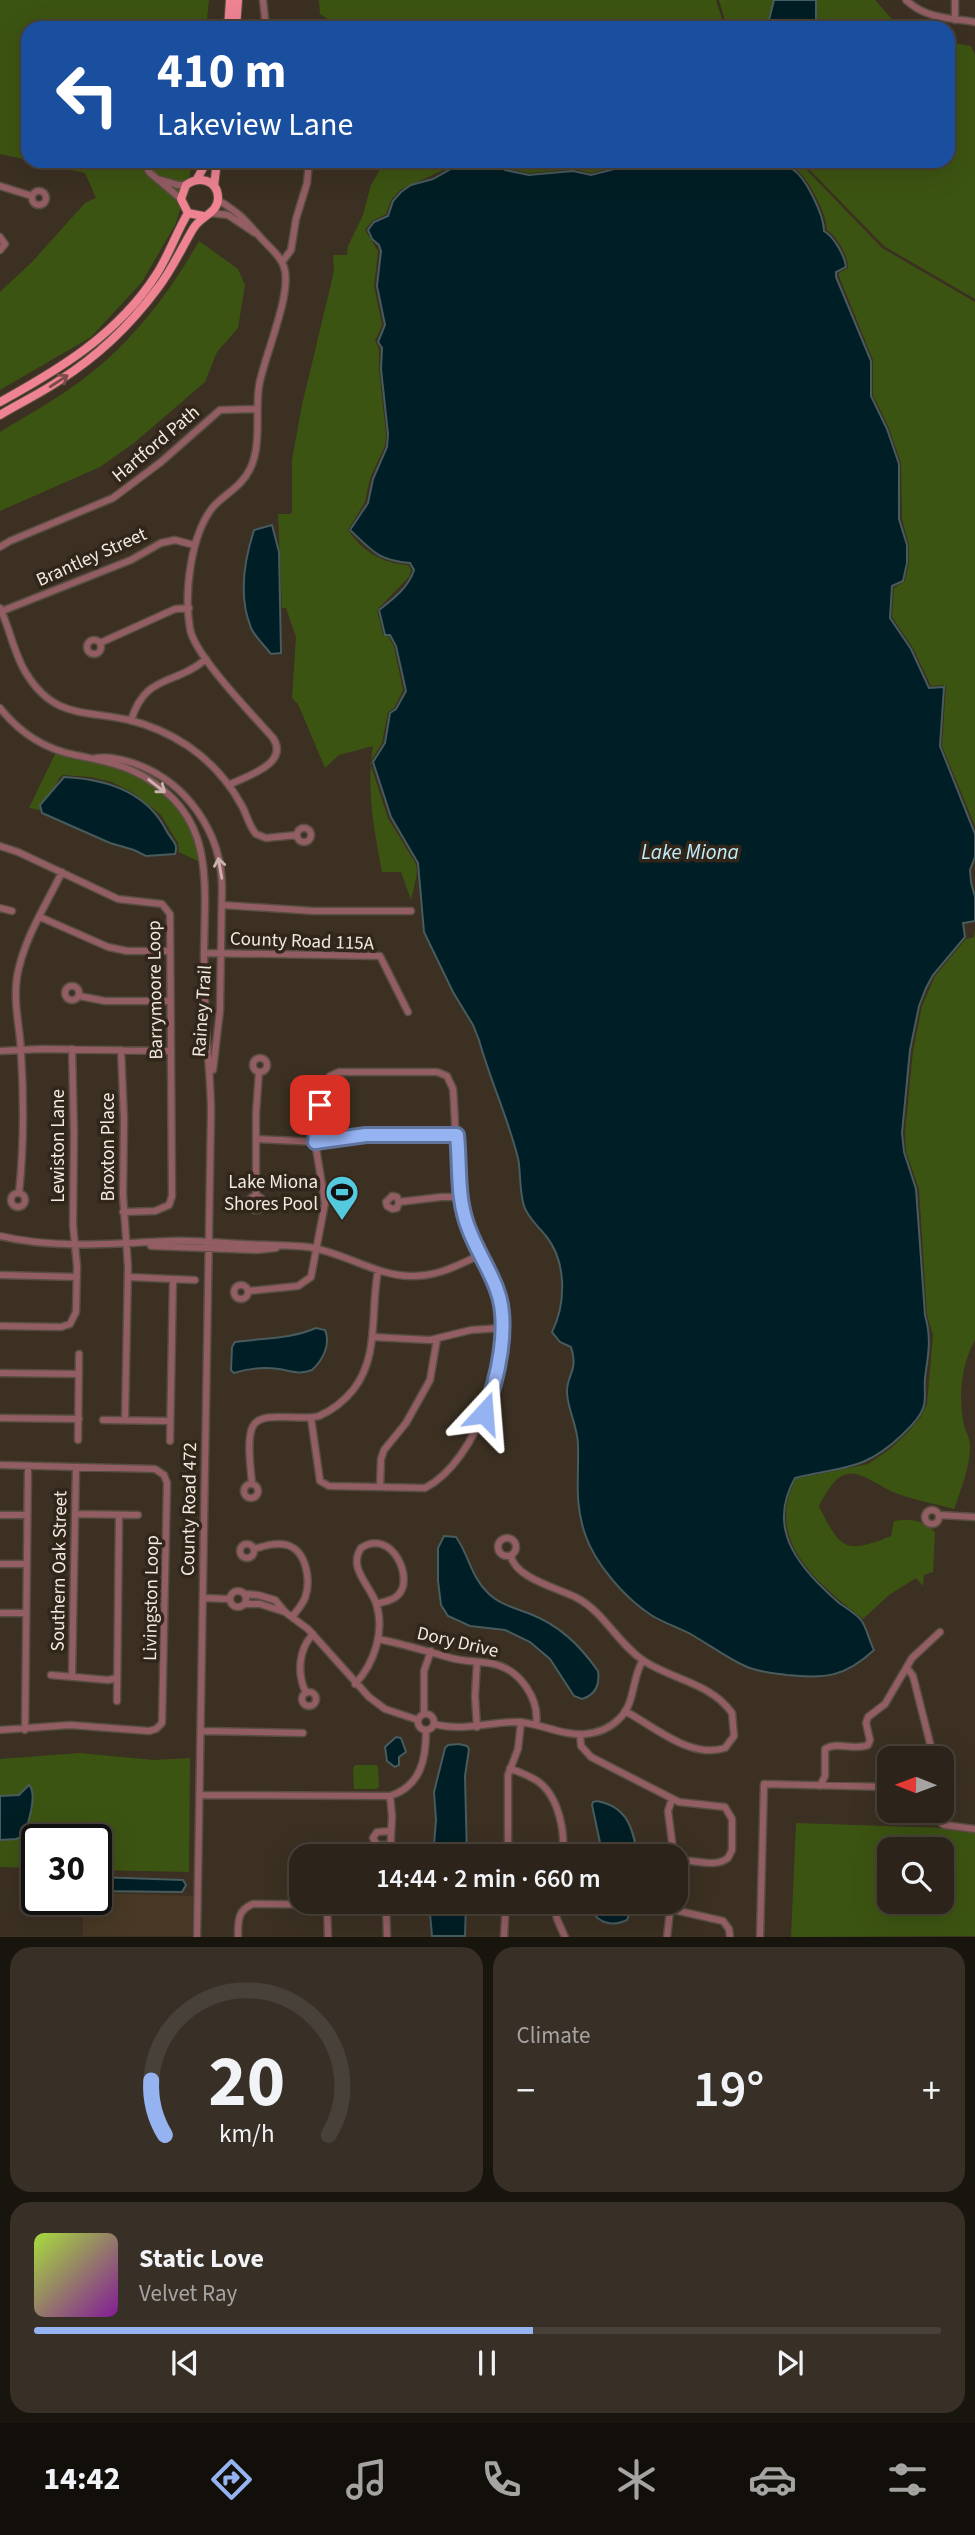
<!DOCTYPE html>
<html lang="en">
<head>
<meta charset="utf-8">
<style>
	:root { --surface:#2c241a; --page:#383027; --text:#f1f3f6; --muted:#a6a4a2; --line:#484139; --accent:#95b2f1 }
	body { margin:0; font-family:"Source Sans 3",sans-serif; background:var(--page); color:var(--text); height:100vh; display:flex; flex-direction:column; font-size:26px; white-space:nowrap }
	* { box-sizing:border-box; margin:0 }
	p { font-size:23px; color:var(--muted) }
	.icon { flex:none; width:38px; height:38px; fill:none; stroke:currentColor; stroke-width:2; stroke-linecap:round; stroke-linejoin:round }
	.map { position:relative; height:1937px; overflow:hidden }
	.panel { display:flex; flex-direction:column; gap:10px; padding:10px; background:#18140e; flex:1 }
	.panel>* { flex:none }
	.banner { position:absolute; left:21px; top:21px; width:934px; height:147px; border-radius:21px; box-shadow:0 7px 28px #0002,0 0 0 2px var(--line); background:#1a4fa0; color:#fff; overflow:hidden }
	.needle { width:46px; rotate:271deg }
	.tools { position:absolute; left:877px; top:1746px; display:grid; gap:14px }
	.tools a { display:grid; place-items:center; width:77px; height:77px; border-radius:14px; background:var(--surface); box-shadow:0 7px 28px #0002,0 0 0 2px var(--line); font-size:35px }
	.speed { position:absolute; left:21px; top:1824px; display:flex; gap:14px; font-size:35px; font-weight:700; text-align:center }
	.speed>* { display:grid; place-content:center; width:91px; height:91px; border-radius:50%; background:var(--surface); box-shadow:0 7px 28px #0002,0 0 0 2px var(--line); line-height:1 }
	.speed .limit { border:4px solid #111; border-radius:10px; background:#fff; color:#111 }
	.pin { position:absolute; display:grid; place-items:center; width:60px; height:60px; color:#fff; margin:-30px; border-radius:14px; box-shadow:0 4px 10px #0006 }
	.me { position:absolute; width:77px; margin:-38px; rotate:19deg; stroke-linejoin:round; filter:drop-shadow(0 0 5px #0008) }
	.turn { display:flex; align-items:center; gap:24px; height:147px; padding:0 21px; font-size:32px }
	.turn .icon { width:91px; height:91px; stroke-width:2.5 }
	.turn b { display:block; font-size:49px; line-height:60px }
	.big { font-size:52px; font-weight:600; line-height:1.1 }
	.panel .widget { flex:1; display:flex; flex-direction:column; justify-content:center; gap:10px; min-width:0; padding:0 24px; border-radius:21px; background:var(--page) }
	.panel .dial { align-items:center; gap:0 }
	.dial svg { height:182px; overflow:visible; fill:none; stroke:var(--line); stroke-width:7; stroke-linecap:round; text-anchor:middle }
	.dial text { fill:var(--text); stroke:none }
	.song { display:flex; align-items:center; gap:21px }
	.cover { width:84px; height:84px; border-radius:10px; background:linear-gradient(135deg,hsl(80 70% 55%),hsl(290 70% 35%)) }
	.played { height:7px; border-radius:4px; background:linear-gradient(90deg,var(--accent) 55%,var(--line) 55%) }
	.keys { display:flex; justify-content:space-around; direction:ltr }
	.heat { display:flex; justify-content:space-between; align-items:center; font-size:38px; direction:ltr }
	.panel .tiles { flex:1; display:grid; gap:10px; grid-template-columns:1fr 1fr }
	.widget:last-child { grid-column:span 2 }
	.trip { position:absolute; left:289px; top:1844px; width:399px; height:70px; border-radius:21px; background:var(--surface); box-shadow:0 7px 28px #0002,0 0 0 2px var(--line); font-weight:600; line-height:70px; text-align:center }
	.tabs { display:flex; height:112px; justify-content:space-around; align-items:center; background:#120e0a; color:var(--muted) }
	.tabs .icon { width:49px; height:49px }
	.tabs .on { color:var(--accent) }
	.tabs b { font-size:32px; color:var(--text) }
	.map>svg:first-child { display:block }
	.built { fill:#483825 }
	.green { fill:#3c5412; fill-rule:evenodd }
	.water { fill:#001e25; stroke:#485b5d; stroke-width:2 }
	.lines { fill:none; stroke-linecap:round; stroke-linejoin:round }
	.minor-casing { stroke:#584e41; stroke-width:9 }
	.major-casing { stroke:#584e41; stroke-width:10 }
	.minor { stroke:#925d63; stroke-width:6 }
	.major { stroke:#ef8392; stroke-width:8 }
	.oneway { stroke:#7d4b49 }
	.oneway2 { stroke:#cbb2af }
	.route-casing { stroke:#61749d; stroke-width:18 }
	.route { stroke:#95b2f1; stroke-width:12 }
	.labels { text-anchor:middle; stroke-width:7; stroke-linejoin:round; paint-order:stroke }
	.street-label { font-size:19px; fill:#f1eae1; stroke:#312619 }
	.poi-label { font-size:19px; fill:#f1eae1; stroke:#312619; text-anchor:end }
	.water-label { font-size:21px; font-style:italic; fill:#bfedfb; stroke:#312619 }
</style>
</head>
<body>
<div class="map">
<svg width="975" height="1937" viewBox="0 0 975 1937">
	<rect width="100%" height="100%" fill="#3b3022"/>
	<path class="built" d="M96 1893 193 1896 192 1936H83V1899H96Z"/>
	<path class="green" d="M0 0H209L206 28H28V160L0 154Z
		M319 0H716L725 28H342L320 14Z
		M719 0H875L900 28H727Z
		M949 42 971 46 975 55V299L884 246 801 161H948Z
		M30 161H192L190 175 176 223 142 282 91 337 0 390V292L32 262 85 203 96 198 85 173Z
		M385 161H463L400 190 391 200 386 214 372 221 365 230 378 251 374 286 382 325 375 341 379 349V369L386 434 385 446 370 478 365 502 348 530C363 552 382 563 408 565L411 570 409 577 377 610 383 635 389 637 394 647 403 690 394 708 388 712 382 743 370 763 388 818 416 864 417 873 411 900 401 872H382C374 830 366 788 373 746L339 755 325 768 298 704 292 698 296 637 286 608H282L278 514H290L292 512V460L302 405 334 271 333 255H347L348 246 363 215 371 185Z
		M500 161H658H637L591 173 574 169 529 173 506 168Z
		M682 161H798L882 248 975 302V826L942 746 946 687 943 685 931 686 913 648 892 617 894 588 905 581 909 563V545L902 519 901 463 889 428 873 395V360L839 276V273L848 268C848 256 837 236 827 230 827 214 809 180 797 170 792 167 787 166 781 165Z
		M199 241 238 269 245 285 238 328 217 352 205 382 134 443 100 467 0 511V432C26 416 53 401 78 383 130 345 167 297 199 241Z
		M56 752C110 764 166 777 191 832 196 842 198 853 202 863L179 852 178 843 161 815 135 794 112 782 90 777 63 775 59 778 52 793 40 805V810L29 808Z
		M975 928V1340C961 1366 958 1396 964 1425 966 1432 970 1438 970 1446 970 1467 961 1489 954 1509 937 1504 918 1501 901 1495 861 1480 847 1450 819 1506 840 1549 845 1555 891 1536L894 1521C912 1519 921 1519 935 1532L933 1572 924 1575 923 1586 916 1578 889 1595 863 1619C819 1584 763 1541 796 1479L868 1464 890 1449 907 1433 920 1418 927 1404 933 1335 927 1315 919 1189 906 1152 905 1133 913 1051 922 1006 935 976 966 939 974 937Z
		M79 1753 154 1760 190 1758 189 1872 96 1870V1839H37V1868L0 1867V1759Z
		M355 1765H376L378 1767 379 1787 376 1789H354L353 1768Z
		M796 1823 975 1829V1936L791 1937ZM889 1850H942V1902H889Z"/>
	<path class="water" d="M774 0H816V28H770L769 20Z
		M465 161H498L505 170 529 175 573 171 591 175 638 163 781 167C785 168 789 168 792 169 806 177 824 216 824 231 834 237 845 256 846 267L836 272V277L871 361V396L887 429 899 464V519L907 545V563L903 581 892 586 890 618 911 649 929 688 944 687 940 746 975 834V857L970 870 971 882 975 897V921L963 923 965 937 933 975 926 988 919 1006 910 1050 902 1133 904 1152 916 1189 925 1315C932 1340 928 1354 925 1378 924 1387 926 1397 924 1405 921 1417 910 1427 902 1435 863 1472 842 1466 795 1478 765 1531 801 1569 839 1603 846 1608 855 1613 861 1620 867 1628 869 1641 874 1650 845 1677 825 1679 787 1675 773 1673 757 1672 745 1666 727 1658 711 1646 694 1636 681 1628 665 1624 651 1615 625 1598 595 1564 585 1534 574 1502 579 1478 578 1445 578 1427 568 1411 567 1393 566 1375 579 1371 571 1347L560 1342 552 1332C566 1304 567 1262 546 1236 538 1226 528 1218 524 1206 519 1190 521 1173 518 1158 508 1118 490 1080 479 1040L473 1025 453 992 424 932 418 863 391 817 373 762 385 743 390 713 396 709 406 691 396 646 390 635H385L379 610C393 599 409 587 414 570L410 563C377 560 373 551 350 530L368 503 373 479 387 447 388 434 381 369 382 348 378 342 385 325 377 286 381 251 379 245 372 239 368 230 374 222 388 216 393 201 401 192 411 185 433 179Z
		M272 525 279 552 281 653 271 654C265 646 255 637 251 628 238 596 244 561 254 530Z
		M64 777C106 779 146 791 166 830 171 840 179 843 175 854L146 856 134 850 110 843 42 813 40 805Z
		M316 1328 325 1330C331 1344 323 1360 312 1370 300 1375 291 1371 279 1369 263 1367 249 1368 234 1373L231 1370 232 1347 235 1342C262 1338 291 1339 316 1328Z
		M444 1536 456 1537C469 1555 471 1577 488 1593 499 1604 514 1608 528 1613 559 1625 579 1644 598 1671 600 1685 595 1695 582 1699L574 1696 550 1659 530 1642 505 1630 470 1626 448 1616 441 1605 438 1581V1548Z
		M396 1737 401 1738 406 1752 399 1757V1765L395 1767 387 1761 385 1747Z
		M459 1744 467 1746 469 1749 465 1776 467 1857H433L436 1820 434 1792 445 1748 448 1745Z
		M29 1785C38 1794 28 1823 24 1836L16 1839 0 1840V1796L19 1795Z
		M597 1801C629 1807 633 1830 638 1857H600L601 1847 592 1805 593 1802Z
		M96 1877 183 1880 186 1885 182 1892 97 1891Z
		M429 1902H466L465 1936H432Z
		M589 1902H634L627 1920C610 1928 593 1922 589 1902Z"/>
	<g class="lines">
		<defs>
			<path id="minor" d="M263 0 266 28
				M906 0C926 19 950 18 975 22
				M955 0V20
				M144 161 149 172 181 199
				M157 179 178 185H186
				M0 186 32 196
				M32 198a7 7 0 1 1 14 0a7 7 0 1 1-14 0Z
				M218 200C241 214 244 219 261 238 269 247 280 255 284 267 293 293 264 356 259 386 255 412 262 445 250 469 242 486 225 494 213 507 190 536 184 594 190 629 195 656 253 715 273 738 290 764 246 776 229 785
				M210 213 228 215 255 233
				M0 237 5 244 0 250
				M282 262 291 250 296 219 307 183 309 161
				M0 547 10 541 113 498 161 462 220 410 257 409
				M0 608C10 629 14 654 26 673 54 719 85 710 129 720 150 725 170 734 188 746 210 761 229 782 242 806 247 815 249 826 256 834L266 838 297 835
				M2 611 131 560 161 543 175 540 194 545
				M87 647a7 7 0 1 1 14 0a7 7 0 1 1-14 0Z
				M100 643 175 609 189 608
				M0 708C19 732 45 749 75 755 94 759 113 762 131 770 216 809 205 876 204 953 204 969 205 985 205 1001 205 1038 211 1075 211 1112L197 1937
				M131 721C145 673 175 686 206 659
				M96 758C108 756 121 759 133 763 186 781 222 832 222 888L220 1010 213 1070
				M297 835a7 7 0 1 1 14 0a7 7 0 1 1-14 0Z
				M0 846 18 852 118 899 162 904 170 914 172 1196 169 1205 155 1211 123 1212
				M222 905 314 911H411
				M0 908 12 911
				M40 917 108 947 127 951H170
				M204 953 380 956 408 1012
				M65 993a7 7 0 1 1 14 0a7 7 0 1 1-14 0Z
				M79 996 105 1001H169
				M121 1050 124 1119 123 1194 128 1267 125 1420
				M0 1051 41 1049 171 1051
				M253 1065a7 7 0 1 1 14 0a7 7 0 1 1-14 0Z
				M256 1139 318 1142 366 1135H457
				M11 1200a7 7 0 1 1 14 0a7 7 0 1 1-14 0Z
				M19 1193C24 1146 24 1100 21 1052 20 1027 13 1003 17 977 23 940 46 905 62 872
				M256 1196V1113L259 1072
				M249 1203a7 7 0 1 1 14 0a7 7 0 1 1-14 0Z
				M399 1202 397 1197 392 1196 386 1202 387 1206 392 1209 397 1208 399 1202 441 1197H461
				M0 1236C54 1249 114 1244 170 1241 194 1240 219 1243 244 1244 265 1245 287 1245 308 1247 343 1252 374 1275 410 1276 436 1277 457 1266 480 1255
				M151 1246 257 1250 276 1248
				M0 1275 77 1277
				M128 1277 195 1280
				M234 1292a7 7 0 1 1 14 0a7 7 0 1 1-14 0Z
				M248 1291 298 1286 311 1277 325 1203 315 1142 320 1105 330 1076 339 1072H437L447 1076 453 1089C456 1125 455 1165 461 1200 467 1236 492 1265 500 1299 513 1354 477 1462 425 1488L329 1486 320 1481 311 1418
				M0 1326 61 1327 70 1324 76 1312 77 1266 73 1225 74 1133 72 1049
				M372 1337 430 1340 471 1330 502 1328
				M0 1373 79 1374
				M0 1418 79 1419
				M103 1420 170 1421
				M78 1440 79 1354
				M170 1441 173 1280
				M0 1465 155 1469 164 1475 167 1483 162 1723 156 1729 149 1731 70 1725 0 1730
				M252 1484C251 1470 246 1438 253 1426 262 1409 302 1422 319 1416 333 1410 344 1401 353 1390 380 1356 370 1311 378 1271
				M244 1491a7 7 0 1 1 14 0a7 7 0 1 1-14 0Z
				M380 1487 381 1459 384 1450 406 1423 430 1380 437 1339
				M925 1517a7 7 0 1 1 14 0a7 7 0 1 1-14 0Z
				M75 1514 138 1515
				M0 1515H27
				M939 1515 975 1517
				M498 1547a9 9 0 1 1 18 0a9 9 0 1 1-18 0Z
				M240 1551a7 7 0 1 1 14 0a7 7 0 1 1-14 0Z
				M254 1549C264 1546 276 1542 287 1545 307 1551 311 1581 305 1598 302 1605 297 1611 292 1617
				M511 1556C515 1578 558 1588 577 1598 604 1612 618 1644 644 1661 673 1680 711 1683 732 1713L734 1736 725 1748C690 1759 655 1727 625 1711
				M0 1564H26
				M230 1599a8 8 0 1 1 16 0a8 8 0 1 1-16 0Z
				M245 1594 258 1595 275 1600 285 1612 308 1629 369 1697 385 1709 418 1720
				M203 1598 229 1599
				M244 1604H260L285 1612
				M0 1613H26
				M378 1639C403 1644 426 1651 451 1658 465 1662 480 1661 494 1664 520 1670 540 1699 536 1725
				M907 1668 913 1676 934 1759
				M51 1675 108 1680 117 1678
				M72 1677 76 1467
				M355 1684C375 1663 385 1630 376 1603 369 1584 348 1568 361 1548 392 1527 416 1581 397 1596 392 1601 383 1602 376 1604
				M302 1699a7 7 0 1 1 14 0a7 7 0 1 1-14 0Z
				M306 1693C297 1674 298 1650 313 1634
				M117 1701 119 1515
				M418 1722a8 8 0 1 1 16 0a8 8 0 1 1-16 0Z
				M424 1714V1671L431 1651
				M434 1724C463 1732 491 1721 520 1722 542 1724 563 1736 585 1734 597 1733 610 1728 619 1719 636 1703 631 1679 643 1660
				M477 1727 475 1696 477 1662
				M25 1730 28 1466
				M201 1731 303 1733
				M580 1734 581 1746 591 1757 679 1802 725 1807 732 1819V1850L728 1858C714 1869 693 1858 676 1861
				M510 1768C520 1773 532 1776 540 1783 559 1798 566 1834 562 1857
				M820 1786 825 1776V1749C838 1741 854 1751 868 1745L870 1740 866 1723 868 1717 885 1704 912 1658 940 1632
				M200 1795 390 1796C421 1786 426 1759 426 1731
				M390 1796 392 1816 390 1857
				M672 1799 668 1811 674 1857
				M939 1811 941 1822 944 1825 975 1829
				M391 1845H377L373 1838 377 1832 391 1831
				M508 1857V1775L518 1749 521 1722
				M676 1870V1878
				M554 1902 557 1919 565 1937
				M327 1904 328 1937
				M386 1904 387 1937
				M670 1909 723 1921 729 1929 730 1937
				M238 1937C238 1922 237 1910 253 1904L386 1905
				M504 1937 506 1902
				M667 1937 671 1902
				M760 1937 764 1784 889 1787"/>
			<path id="major" d="M228 28 230 0
				M236 28 238 0
				M197 179 207 161
				M214 186 217 161
				M0 402C60 369 118 334 156 275 169 255 176 233 188 213
				M0 415C20 403 41 393 60 380 98 356 131 324 157 289 172 270 181 249 193 229 200 216 219 213 218 197 217 179 198 176 186 185L181 199 188 213 203 216"/>
		</defs>
		<use href="#minor" class="minor-casing"/>
		<use href="#major" class="major-casing"/>
		<use href="#minor" class="minor"/>
		<use href="#major" class="major"/>
	</g>
	<defs><path id="oneway-shaft" d="M-6 0H5M1.5-3L5.5 0L1.5 3" fill="none" stroke-width="1.6" stroke-linecap="round" stroke-linejoin="round" transform="scale(1.75)"/></defs>
	<use class="oneway" href="#oneway-shaft" transform="translate(59 381) rotate(-33)"/>
	<g class="oneway2">
		<use href="#oneway-shaft" transform="translate(157 786) rotate(38)"/>
		<use href="#oneway-shaft" transform="translate(220 868) rotate(-100)"/>
	</g>
	<g class="lines">
		<defs>
			<path id="route" d="M320 1105 315 1142 366 1135H457C460 1163 457 1194 466 1221 473 1245 489 1267 497 1290 510 1324 498 1380 484 1413"/>
		</defs>
		<use href="#route" class="route-casing"/>
		<use href="#route" class="route"/>
	</g>
	<defs>
		<symbol id="stadium-pin" viewBox="-11 -11 22 30"><path d="M0 17L-7.5 6A9.5 9.5 0 1 1 7.5 6Z" fill="#54cade" stroke="#312619"/><path d="M0-5a6.5 5 0 1 0 0 10a6.5 5 0 1 0 0-10ZM-3.5-1.8h7v3.6h-7Z" fill="#111"/></symbol>
	</defs>
	<g fill-rule="evenodd">
		<use href="#stadium-pin" x="323" y="1173" width="38" height="52"/>
	</g>
	<g class="labels">
		<g class="street-label">
			<text transform="translate(155 443) rotate(-40)" y="7">Hartford Path</text>
			<text transform="translate(91 556) rotate(-24)" y="7">Brantley Street</text>
			<text transform="translate(302 940) rotate(2)" y="7">County Road 115A</text>
			<text transform="translate(154 990) rotate(-91)" y="7">Barrymoore Loop</text>
			<text transform="translate(201 1011) rotate(-86)" y="7">Rainey Trail</text>
			<text transform="translate(57 1146) rotate(-90)" y="7">Lewiston Lane</text>
			<text transform="translate(107 1147) rotate(-90)" y="7">Broxton Place</text>
			<text transform="translate(188 1509) rotate(-89)" y="7">County Road 472</text>
			<text transform="translate(58 1571) rotate(-89)" y="7">Southern Oak Street</text>
			<text transform="translate(150 1598) rotate(-89)" y="7">Livingston Loop</text>
			<text transform="translate(458 1641) rotate(13)" y="7">Dory Drive</text>
		</g>
		<g class="poi-label">
			<text x="318" y="1188">Lake Miona<tspan x="318" dy="22">Shores Pool</tspan></text>
		</g>
		<g class="water-label">
			<text x="690" y="859">Lake Miona</text>
		</g>
	</g>
</svg>
<div class="tools">
<a><svg class="needle" viewBox="-14 -14 28 28"><path d="M0-13l5 13h-10z" fill="#e53935"/><path d="M0 13l5-13h-10z" fill="#a6a4a2"/></svg></a>
<a><svg class="icon" aria-label="search" viewBox="0 0 24 24"><circle cx="10" cy="10" r="6"/><path d="M15 15l6 6"/></svg></a>
</div>
<div class="speed"><div class="limit">30</div></div>
<div class="pin" style="left:320px;top:1105px;background:#d93025"><svg class="icon" aria-label="arrive" viewBox="0 0 24 24"><path d="M6 21V4h12l-3 4 3 4H6"/></svg></div>
<svg class="me" style="left:484px;top:1413px" viewBox="-20 -20 40 40"><path d="M0-17L14 15 0 8-14 15z" fill="#95b2f1" stroke="#fff" stroke-width="4"/></svg>
<div class="trip">14:44 · 2 min · 660 m</div>
<div class="banner">
<div class="turn"><svg class="icon" aria-label="left" viewBox="0 0 24 24"><path d="M17 20v-9H6M10 6l-5 5 5 5"/></svg><div><b>410 m</b>Lakeview Lane</div></div>
</div>
</div>
<section class="panel">
<div class="tiles">
<div class="widget dial"><svg viewBox="0 0 100 80">
<path d="M14 69A42 42 0 1 1 86 69"/>
<path d="M14 69A42 42 0 0 1 8 45" stroke="#95b2f1"/>
<text x="50" y="56" font-size="32" font-weight="700">20</text>
<text x="50" y="72" font-size="11">km/h</text>
</svg></div>
<div class="widget"><p>Climate</p>
<div class="heat"><a>−</a><b class="big">19°</b><a>+</a></div>
</div>
<div class="widget">
<div class="song"><i class="cover"></i><div><b>Static Love</b><p>Velvet Ray</p></div></div>
<div class="played"></div>
<div class="keys"><svg class="icon" aria-label="previous" viewBox="0 0 24 24"><path d="M18 5L8 12l10 7zM5 5v14"/></svg><svg class="icon" aria-label="pause" viewBox="0 0 24 24"><path d="M8 5v14M16 5v14"/></svg><svg class="icon" aria-label="next" viewBox="0 0 24 24"><path d="M6 5l10 7-10 7zM19 5v14"/></svg></div>
</div>
</div>
</section>
<nav class="tabs">
<b>14:42</b>
<svg class="icon on" aria-label="directions" viewBox="0 0 24 24"><path d="M12 3l9 9-9 9-9-9zM9 14v-3h6M13 9l2 2-2 2"/></svg>
<svg class="icon" aria-label="music" viewBox="0 0 24 24"><path d="M9 18V5l10-2v13"/><circle cx="6" cy="18" r="3"/><circle cx="16" cy="16" r="3"/></svg>
<svg class="icon" aria-label="phone" viewBox="0 0 24 24"><path d="M5 4h4l2 5-3 2q2 4 5 5l2-3 5 2v4C11 20 4 13 5 4z"/></svg>
<svg class="icon" aria-label="climate" viewBox="0 0 24 24"><path d="M12 3v18M4 7l16 10M4 17L20 7"/></svg>
<svg class="icon" aria-label="car" viewBox="0 0 24 24"><path d="M5 17H2v-5l4-1 3-4h7l3 4 3 1v5h-3M9 17h6M6 11h13"/><circle cx="7" cy="17" r="2"/><circle cx="17" cy="17" r="2"/></svg>
<svg class="icon" aria-label="filters" viewBox="0 0 24 24"><path d="M4 7h16M4 17h16"/><circle cx="9" cy="7" r="2"/><circle cx="15" cy="17" r="2"/></svg>
</nav>
</body>
</html>
